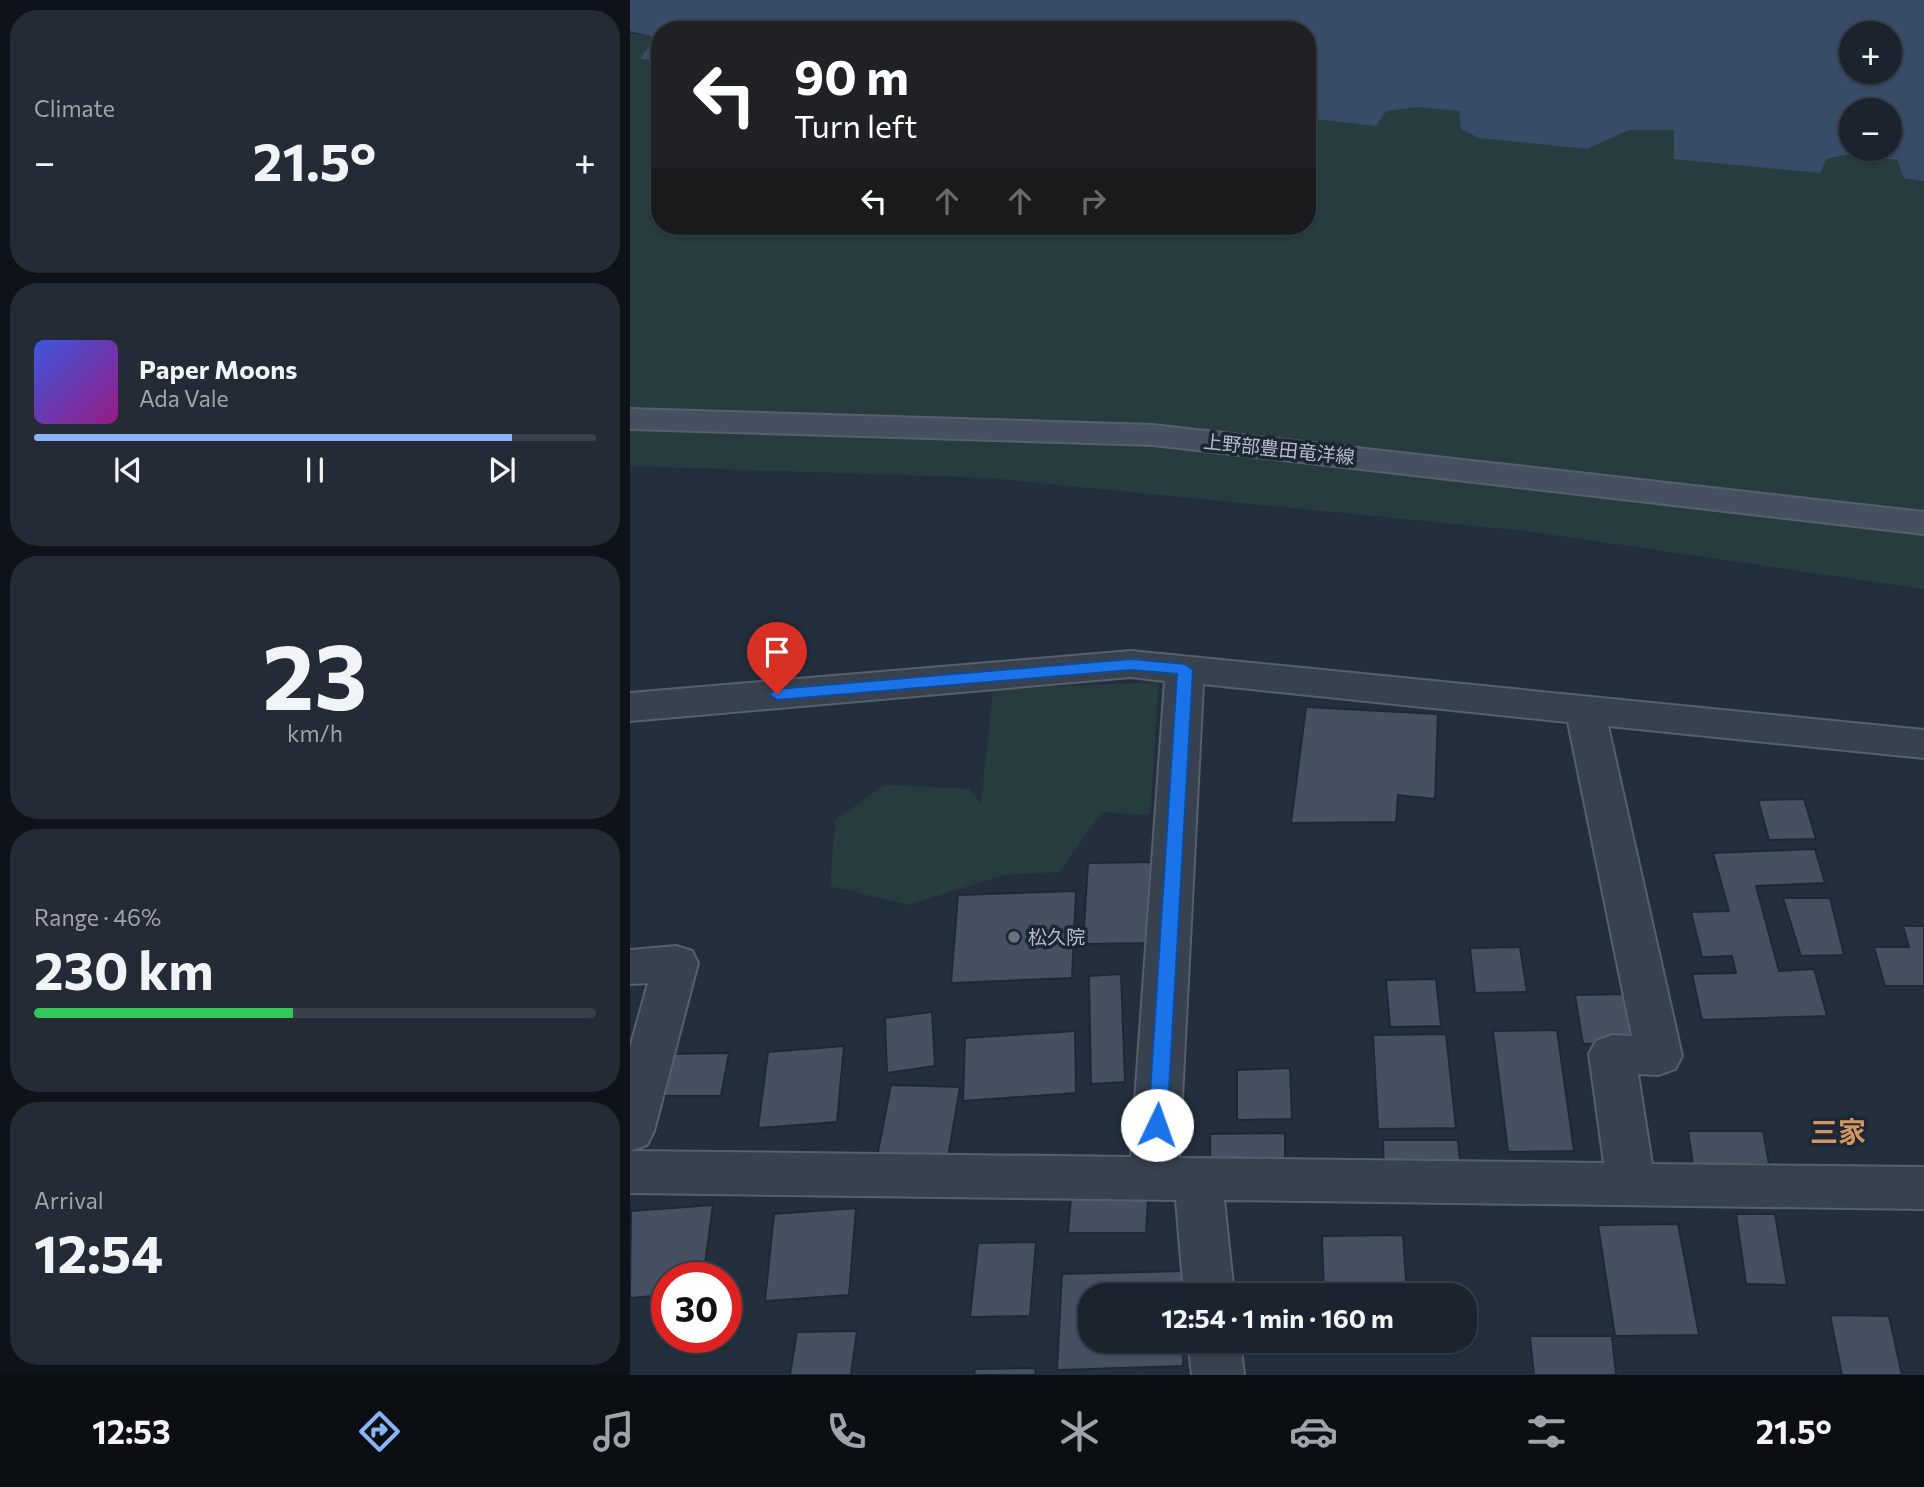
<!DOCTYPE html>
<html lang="en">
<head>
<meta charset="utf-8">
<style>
	:root { --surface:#1b232e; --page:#242b36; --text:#f1f3f6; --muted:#a0a4aa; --line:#39404a; --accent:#8ab4f8 }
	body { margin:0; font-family:Commissioner,"Noto Sans JP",sans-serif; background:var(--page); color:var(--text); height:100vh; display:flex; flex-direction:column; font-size:26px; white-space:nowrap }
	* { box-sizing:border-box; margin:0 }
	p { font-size:23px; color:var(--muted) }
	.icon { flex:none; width:38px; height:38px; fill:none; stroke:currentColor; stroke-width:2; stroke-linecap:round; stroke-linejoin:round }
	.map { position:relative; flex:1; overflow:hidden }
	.drawer { display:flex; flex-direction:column; gap:10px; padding:10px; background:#0f1319; width:630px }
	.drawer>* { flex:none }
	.top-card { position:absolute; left:21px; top:21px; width:665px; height:214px; border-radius:28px; box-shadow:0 2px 5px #0004,0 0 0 2px var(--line); background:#202124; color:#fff; overflow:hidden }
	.buttons { position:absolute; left:1209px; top:21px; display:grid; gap:14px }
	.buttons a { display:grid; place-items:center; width:63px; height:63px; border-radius:50%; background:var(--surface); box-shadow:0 2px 5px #0004,0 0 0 2px var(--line); font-size:35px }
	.speed { position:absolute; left:21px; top:1262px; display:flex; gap:14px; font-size:35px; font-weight:700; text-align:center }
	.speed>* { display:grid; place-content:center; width:91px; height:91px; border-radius:50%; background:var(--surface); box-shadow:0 2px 5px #0004,0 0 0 2px var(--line); line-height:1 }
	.speed .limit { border:10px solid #d22; background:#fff; color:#111 }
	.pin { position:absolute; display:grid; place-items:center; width:60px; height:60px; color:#fff; margin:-72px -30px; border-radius:50% 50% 50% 0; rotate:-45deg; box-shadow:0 0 7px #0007 }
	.pin .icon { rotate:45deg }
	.me { position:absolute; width:77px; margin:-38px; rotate:3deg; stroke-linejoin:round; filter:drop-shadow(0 0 5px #0008) }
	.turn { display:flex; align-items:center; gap:24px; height:147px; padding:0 28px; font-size:32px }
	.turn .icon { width:91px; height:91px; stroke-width:2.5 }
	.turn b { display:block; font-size:49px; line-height:60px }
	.lanes { display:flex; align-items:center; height:66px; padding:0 28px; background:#0003; justify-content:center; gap:35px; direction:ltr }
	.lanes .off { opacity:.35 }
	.big { font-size:52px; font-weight:700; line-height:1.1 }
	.drawer .card { flex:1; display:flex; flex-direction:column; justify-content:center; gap:10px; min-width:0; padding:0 24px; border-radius:28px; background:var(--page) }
	.drawer .dial { align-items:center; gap:0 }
	.dial b { font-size:91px; line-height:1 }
	.song { display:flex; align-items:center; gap:21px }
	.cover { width:84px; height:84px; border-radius:10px; background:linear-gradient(135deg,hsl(230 70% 55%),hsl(310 70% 35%)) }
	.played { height:7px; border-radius:4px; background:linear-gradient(90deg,var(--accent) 85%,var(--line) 85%) }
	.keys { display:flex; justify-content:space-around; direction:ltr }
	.heat { display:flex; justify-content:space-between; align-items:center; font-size:38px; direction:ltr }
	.charge { height:10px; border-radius:5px; background:linear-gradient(90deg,#34c759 46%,var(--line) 0) }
	.trip { position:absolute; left:448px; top:1283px; width:399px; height:70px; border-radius:28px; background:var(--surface); box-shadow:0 2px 5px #0004,0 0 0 2px var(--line); font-weight:700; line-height:70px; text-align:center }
	.dock { display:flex; height:112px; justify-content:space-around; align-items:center; background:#0b0e12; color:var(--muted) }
	.dock .icon { width:49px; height:49px }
	.dock .selected { color:var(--accent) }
	.dock b { font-size:32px; color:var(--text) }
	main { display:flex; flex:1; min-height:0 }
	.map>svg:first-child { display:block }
	.green { fill:#263c3f }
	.water { fill:#394c67; fill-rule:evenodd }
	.building { fill:#455162; stroke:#1f2835; stroke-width:2 }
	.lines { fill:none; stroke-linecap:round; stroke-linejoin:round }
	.minor-casing { stroke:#565f6c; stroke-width:4 }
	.secondary-casing { stroke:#565f6c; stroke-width:4 }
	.minor { fill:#38414e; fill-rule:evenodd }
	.secondary { fill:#465061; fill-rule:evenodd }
	.route { fill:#1a73e8; stroke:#114b97; stroke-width:2 }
	.worship-dot { fill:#6b7280; stroke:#1d2633; stroke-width:2.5 }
	.labels { text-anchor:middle; stroke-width:7; stroke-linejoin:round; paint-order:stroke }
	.street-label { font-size:19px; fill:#b4bcc9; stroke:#1d2633 }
	.poi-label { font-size:19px; fill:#b4bcc9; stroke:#1d2633; text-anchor:start }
	.near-quarter-label { font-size:28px; font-weight:bold; fill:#d59563; stroke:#1d2633 }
</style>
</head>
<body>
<main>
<section class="drawer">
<div class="card"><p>Climate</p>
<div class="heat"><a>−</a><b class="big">21.5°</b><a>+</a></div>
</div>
<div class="card">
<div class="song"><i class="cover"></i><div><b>Paper Moons</b><p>Ada Vale</p></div></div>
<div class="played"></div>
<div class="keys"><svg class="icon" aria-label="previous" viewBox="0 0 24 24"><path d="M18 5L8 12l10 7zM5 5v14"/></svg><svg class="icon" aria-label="pause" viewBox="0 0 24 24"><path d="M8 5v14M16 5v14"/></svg><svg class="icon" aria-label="next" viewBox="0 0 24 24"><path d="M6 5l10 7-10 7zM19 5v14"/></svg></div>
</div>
<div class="card dial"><b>23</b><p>km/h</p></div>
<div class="card"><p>Range · 46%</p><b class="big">230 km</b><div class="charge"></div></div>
<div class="card"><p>Arrival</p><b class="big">12:54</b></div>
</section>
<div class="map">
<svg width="1294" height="1375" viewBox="0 0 1294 1375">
	<rect width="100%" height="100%" fill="#242f3e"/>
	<path class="green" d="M0 34 30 35V226H677V90L880 109 1294 162V589L896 531 359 478 0 466Z
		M529 682 520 815 472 812 429 872 374 875 278 905 200 886 205 820 255 785 339 789 351 804 363 689Z"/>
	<path class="water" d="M0 0H1294V181L1274 178 1267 159C1255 160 1249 157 1238 155 1224 152 1209 156 1196 159L1190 173 1044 159V130H999L957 149 849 138 831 129 829 111 787 107 756 111 746 126 677 118V30H30V61L10 59 25 37 0 31ZM1222 33H1260V72H1222ZM1222 110H1260V149H1222Z"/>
	<path class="building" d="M676 707 808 714 805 799 768 795 766 822 661 823Z
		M1174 799 1186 839 1139 840 1128 800Z
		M1185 849 1195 883 1126 886 1149 971 1184 969 1197 1016 1072 1020 1062 974 1106 973 1102 956 1072 957 1061 912 1099 911 1083 853Z
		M527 862 525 943 453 944 458 863Z
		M446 891 442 978 321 983 328 895Z
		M1153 898H1200L1214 955 1171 956Z
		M1273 926H1294V986H1255L1244 947H1279Z
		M890 947 897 992 845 993 840 948Z
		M491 974 495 1082 461 1084 459 976Z
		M806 979 811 1026 760 1027 756 980Z
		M995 994 1004 1042 953 1044 945 995Z
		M302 1012 305 1066 257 1073 255 1018Z
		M927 1030 944 1151 878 1152 863 1031Z
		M445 1031 446 1093 333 1101 335 1038Z
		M816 1034 826 1128 748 1129 743 1035Z
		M214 1046 207 1122 128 1128 138 1052Z
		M99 1053 91 1096H30L40 1054Z
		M660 1068 662 1119 607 1120V1070Z
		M261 1085 330 1087 316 1169 245 1167Z
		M1058 1131H1133L1139 1164H1063Z
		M655 1133V1167H580V1134Z
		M753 1140H828L831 1173H754Z
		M441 1198H518L516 1233H438Z
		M83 1205 73 1278H37V1295L0 1298 1 1211Z
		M226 1208 219 1295 135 1301 144 1214Z
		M1106 1214H1145L1157 1285 1116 1284Z
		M1048 1224 1069 1335 985 1336 968 1225Z
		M773 1235 777 1295H694L692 1236Z
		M406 1242 400 1316 340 1317 348 1243Z
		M553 1271V1295H460V1340H553V1366L427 1370 432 1274Z
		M1200 1315 1259 1316 1272 1375H1212Z
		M227 1331 221 1375H160L167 1332Z
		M900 1336H982L986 1375H904Z
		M696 1340H780V1347H696Z
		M406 1368 405 1375H344L345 1369Z"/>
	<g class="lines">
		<defs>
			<path id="minor" d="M501 651 1294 730V758L978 726 1052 1056 1045 1069 1029 1075 1008 1074 1022 1164 1294 1167V1209L594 1200 604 1295H554L546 1200 0 1193V1151L501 1157 535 681 501 677 0 721V693ZM573 684 938 722 1002 1036 982 1035 966 1041 959 1054 974 1163 549 1158Z
				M46 946 62 951 68 963 24 1131 17 1145 0 1151V1048L18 983 0 984V950Z
				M558 1340H610L614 1375H562Z"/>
			<path id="secondary" d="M0 409 523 425 1294 512V534L523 445 0 429Z"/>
		</defs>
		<use href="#minor" class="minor-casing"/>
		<use href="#secondary" class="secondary-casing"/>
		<use href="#minor" class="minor"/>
		<use href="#secondary" class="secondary"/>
	</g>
	<path class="route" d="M501 659 555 664 563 670 537 1125 534 1131 527 1133 520 1131 518 1125 547 674 501 670 147 700 139 694 147 689Z"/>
	<circle class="worship-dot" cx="384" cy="937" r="7"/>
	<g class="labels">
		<g class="street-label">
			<text transform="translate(649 449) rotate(6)" y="7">上野部豊田竜洋線</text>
		</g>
		<g class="poi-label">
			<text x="398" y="944">松久院</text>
		</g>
		<g class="near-quarter-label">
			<text x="1208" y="1142">三家</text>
		</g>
	</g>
</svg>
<div class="buttons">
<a>+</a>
<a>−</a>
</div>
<div class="speed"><div class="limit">30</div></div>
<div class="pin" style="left:147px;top:694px;background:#d93025"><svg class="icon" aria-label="arrive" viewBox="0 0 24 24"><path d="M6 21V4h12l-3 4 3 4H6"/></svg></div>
<svg class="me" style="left:527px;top:1125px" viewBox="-20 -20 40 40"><circle r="19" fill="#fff"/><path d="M0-13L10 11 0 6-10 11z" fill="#1a73e8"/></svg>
<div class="trip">12:54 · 1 min · 160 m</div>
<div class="top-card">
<div class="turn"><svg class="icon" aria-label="left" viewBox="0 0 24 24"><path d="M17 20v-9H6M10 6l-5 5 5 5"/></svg><div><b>90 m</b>Turn left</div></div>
<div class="lanes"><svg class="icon" aria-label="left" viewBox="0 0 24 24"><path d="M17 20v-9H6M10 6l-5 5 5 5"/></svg><svg class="icon off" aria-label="ahead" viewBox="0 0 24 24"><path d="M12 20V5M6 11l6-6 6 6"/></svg><svg class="icon off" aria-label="ahead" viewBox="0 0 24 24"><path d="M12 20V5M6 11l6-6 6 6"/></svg><svg class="icon off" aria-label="right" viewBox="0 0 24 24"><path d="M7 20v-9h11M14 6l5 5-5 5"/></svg></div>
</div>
</div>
</main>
<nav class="dock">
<b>12:53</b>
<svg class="icon selected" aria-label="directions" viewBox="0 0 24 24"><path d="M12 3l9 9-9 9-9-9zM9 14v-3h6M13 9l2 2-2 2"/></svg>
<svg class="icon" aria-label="music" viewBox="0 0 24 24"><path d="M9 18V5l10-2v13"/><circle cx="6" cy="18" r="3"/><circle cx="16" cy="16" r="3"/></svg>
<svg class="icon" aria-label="phone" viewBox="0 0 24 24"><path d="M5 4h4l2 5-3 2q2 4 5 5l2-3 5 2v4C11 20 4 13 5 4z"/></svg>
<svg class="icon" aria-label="climate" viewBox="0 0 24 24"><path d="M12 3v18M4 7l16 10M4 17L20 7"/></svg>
<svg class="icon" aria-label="car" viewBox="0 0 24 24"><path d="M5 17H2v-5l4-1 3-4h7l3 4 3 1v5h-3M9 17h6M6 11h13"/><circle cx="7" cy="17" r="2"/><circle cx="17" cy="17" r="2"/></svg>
<svg class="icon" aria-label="filters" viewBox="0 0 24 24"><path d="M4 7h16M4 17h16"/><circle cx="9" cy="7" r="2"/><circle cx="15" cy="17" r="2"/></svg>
<b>21.5°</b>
</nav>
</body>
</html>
